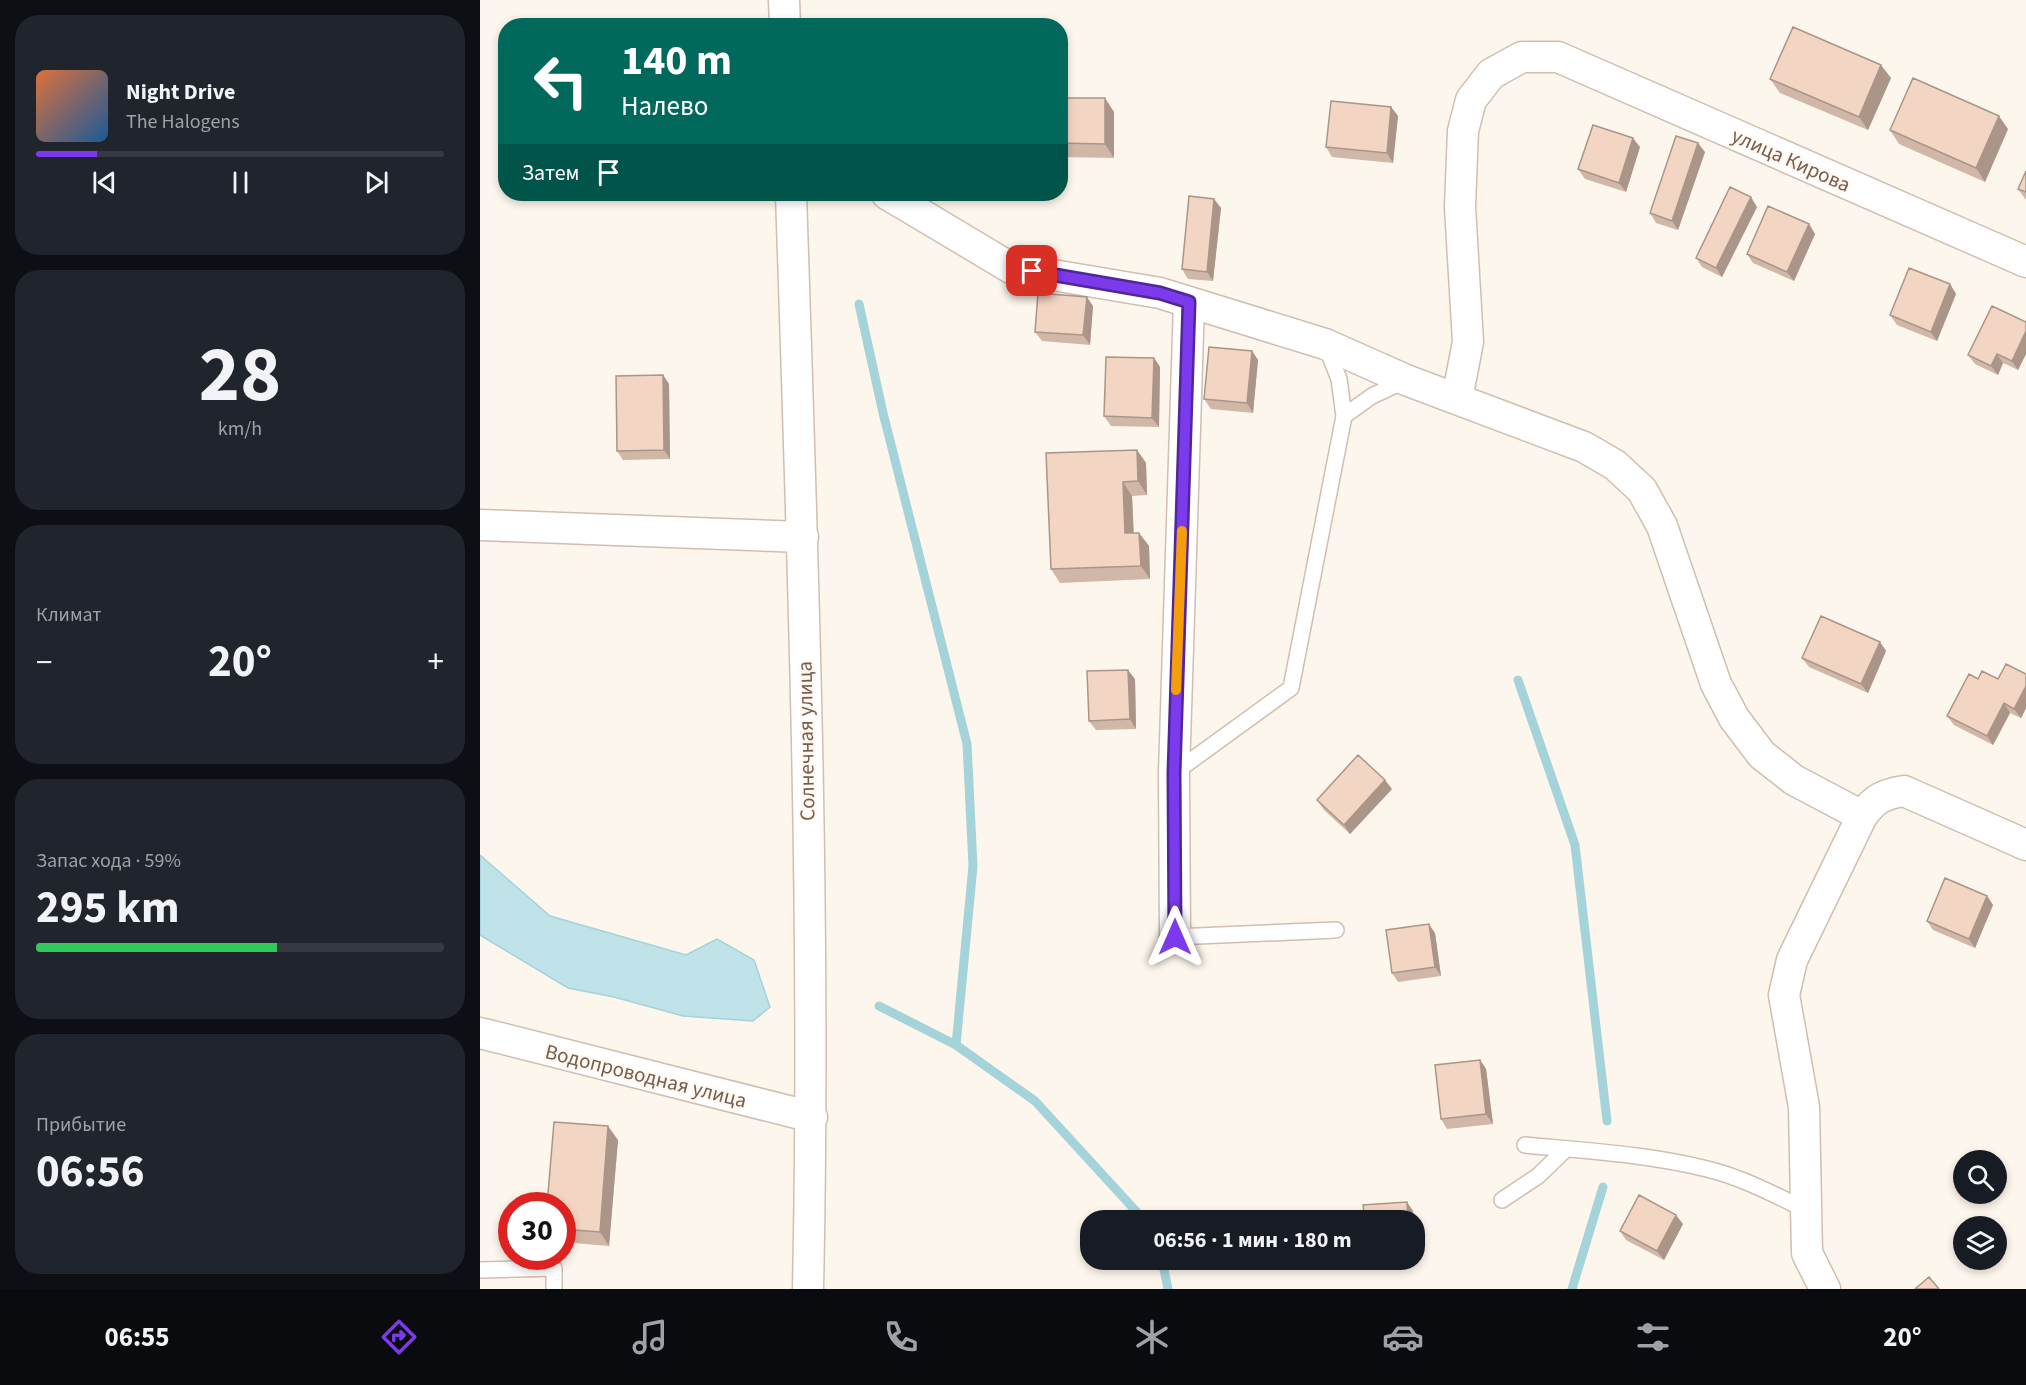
<!DOCTYPE html>
<html lang="ru">
<head>
<meta charset="utf-8">
<style>
	:root { --surface:#171b24; --page:#20242c; --text:#f1f3f6; --muted:#9ea1a6; --line:#363941; --accent:#7c3aed }
	body { margin:0; font-family:"Source Sans 3",sans-serif; background:var(--page); color:var(--text); height:100vh; display:flex; flex-direction:column; font-size:22px; white-space:nowrap }
	* { box-sizing:border-box; margin:0 }
	p { font-size:20px; color:var(--muted) }
	.icon { flex:none; width:33px; height:33px; fill:none; stroke:currentColor; stroke-width:2; stroke-linecap:round; stroke-linejoin:round }
	.map { position:relative; flex:1; overflow:hidden }
	.drawer { display:flex; flex-direction:column; gap:15px; padding:15px; background:#0d0f14; width:480px }
	.drawer>* { flex:none }
	.guide { position:absolute; left:18px; top:18px; width:570px; height:183px; border-radius:24px; box-shadow:0 3px 9px #0003; background:#00695c; color:#fff; overflow:hidden }
	.controls { position:absolute; left:1473px; top:1150px; display:grid; gap:12px }
	.controls a { display:grid; place-items:center; width:54px; height:54px; border-radius:50%; background:var(--surface); box-shadow:0 3px 9px #0003; font-size:30px }
	.speed { position:absolute; left:18px; top:1192px; display:flex; gap:12px; font-size:30px; font-weight:700; text-align:center }
	.speed>* { display:grid; place-content:center; width:78px; height:78px; border-radius:50%; background:var(--surface); box-shadow:0 3px 9px #0003; line-height:1 }
	.speed .limit { border:9px solid #d22; background:#fff; color:#111 }
	.pin { position:absolute; display:grid; place-items:center; width:51px; height:51px; color:#fff; margin:-26px; border-radius:12px; box-shadow:0 3px 9px #0006 }
	.me { position:absolute; width:66px; margin:-33px; rotate:0deg; stroke-linejoin:round; filter:drop-shadow(0 0 4px #0008) }
	.turn { display:flex; align-items:center; gap:21px; height:126px; padding:0 24px; font-size:27px }
	.turn .icon { width:78px; height:78px; stroke-width:2.5 }
	.turn b { display:block; font-size:42px; line-height:51px }
	.then { display:flex; align-items:center; height:57px; padding:0 24px; background:#0003; gap:12px; font-size:22px }
	.big { font-size:45px; font-weight:700; line-height:1.1 }
	.drawer .widget { flex:1; display:flex; flex-direction:column; justify-content:center; gap:9px; min-width:0; padding:0 21px; border-radius:24px; background:var(--page) }
	.drawer .dial { align-items:center; gap:0 }
	.dial b { font-size:78px; line-height:1 }
	.song { display:flex; align-items:center; gap:18px }
	.cover { width:72px; height:72px; border-radius:9px; background:linear-gradient(135deg,hsl(20 70% 55%),hsl(210 70% 35%)) }
	.played { height:6px; border-radius:3px; background:linear-gradient(90deg,var(--accent) 15%,var(--line) 15%) }
	.keys { display:flex; justify-content:space-around; direction:ltr }
	.heat { display:flex; justify-content:space-between; align-items:center; font-size:33px; direction:ltr }
	.charge { height:9px; border-radius:4px; background:linear-gradient(90deg,#34c759 59%,var(--line) 0) }
	.trip { position:absolute; left:600px; top:1210px; width:345px; height:60px; border-radius:24px; background:var(--surface); box-shadow:0 3px 9px #0003; font-weight:700; line-height:60px; text-align:center }
	.dock { display:flex; height:96px; justify-content:space-around; align-items:center; background:#090b0e; color:var(--muted) }
	.dock .icon { width:42px; height:42px }
	.dock .on { color:var(--accent) }
	.dock b { font-size:27px; color:var(--text) }
	main { display:flex; flex:1; min-height:0 }
	.map>svg:first-child { display:block }
	.water { fill:#bfe3e8; stroke:#a5d3da; stroke-width:1.5 }
	.lines { fill:none; stroke-linecap:round; stroke-linejoin:round }
	.stream { stroke:#a5d3da; stroke-width:9 }
	.service-casing { stroke:#d1beb0; stroke-width:18 }
	.minor-casing { stroke:#d1beb0; stroke-width:33 }
	.service { stroke:#fff; stroke-width:15 }
	.minor { stroke:#fff; stroke-width:30 }
	.wall { fill:#d1b7a8 }
	.shaded-wall { fill:#aa9588 }
	.building { fill:#f3d5c3; stroke:#aa9588; stroke-width:1.5 }
	.route-casing { stroke:#51269a; stroke-width:15 }
	.route { stroke:#7c3aed; stroke-width:10 }
	.slow { stroke:#f59e0b; stroke-width:10 }
	.labels { text-anchor:middle; stroke-width:5; stroke-linejoin:round; paint-order:stroke }
	.street-label { font-size:21px; fill:#7a5c4d; stroke:#fffaf3 }
</style>
</head>
<body>
<main>
<section class="drawer">
<div class="widget">
<div class="song"><i class="cover"></i><div><b>Night Drive</b><p>The Halogens</p></div></div>
<div class="played"></div>
<div class="keys"><svg class="icon" aria-label="previous" viewBox="0 0 24 24"><path d="M18 5L8 12l10 7zM5 5v14"/></svg><svg class="icon" aria-label="pause" viewBox="0 0 24 24"><path d="M8 5v14M16 5v14"/></svg><svg class="icon" aria-label="next" viewBox="0 0 24 24"><path d="M6 5l10 7-10 7zM19 5v14"/></svg></div>
</div>
<div class="widget dial"><b>28</b><p>km/h</p></div>
<div class="widget"><p>Климат</p>
<div class="heat"><a>−</a><b class="big">20°</b><a>+</a></div>
</div>
<div class="widget"><p>Запас хода · 59%</p><b class="big">295 km</b><div class="charge"></div></div>
<div class="widget"><p>Прибытие</p><b class="big">06:56</b></div>
</section>
<div class="map">
<svg width="1546" height="1289" viewBox="0 0 1546 1289">
	<rect width="100%" height="100%" fill="#fdf6ec"/>
	<path class="water" d="M0 855 70 916 206 955 237 939 274 960 290 1007 273 1021 203 1016 134 997 88 988 0 935Z"/>
	<g class="lines">
		<path class="stream" d="M379 304 403 413 487 744 493 866 476 1045
			M1038 680 1095 845 1127 1121
			M399 1006 476 1045 555 1101 665 1221
			M682 1260 688 1289
			M1092 1289 1123 1187"/>
		<defs>
			<path id="service" d="M864 416 892 396 926 380
				M694 773 811 688 864 416 859 379 846 346
				M695 937 856 930
				M1045 1145C1106 1151 1167 1154 1227 1169 1261 1177 1293 1194 1324 1209
				M1022 1200 1058 1176 1086 1149
				M0 1270 74 1268V1289"/>
			<path id="minor" d="M304 0 305 26
				M311 194C323 558 336 924 328 1289
				M407 194 531 268 680 293 845 344 926 380 1104 447 1135 465 1162 490 1182 526 1236 684 1254 718 1282 755 1314 780 1382 816
				M977 399 988 342 980 207 983 131 991 100 1011 74 1042 57H1078L1546 262
				M0 525 323 537
				M695 937 694 773 709 302
				M0 1033 332 1117
				M1345 1289 1327 1253 1324 1107 1304 995 1312 960 1382 816C1394 799 1404 794 1424 791L1546 845"/>
		</defs>
		<use href="#service" class="service-casing"/>
		<use href="#minor" class="minor-casing"/>
		<use href="#service" class="service"/>
		<use href="#minor" class="minor"/>
	</g>
	<path class="wall" d="M1411 78 1388 130 1300 93 1290 79Z
		M580 98 634 112V158L580 157Z
		M911 107 918 116 913 163 852 157 846 147Z
		M1528 129 1505 182 1419 144 1410 130Z
		M1160 147 1146 192 1105 179 1098 169Z
		M1225 152 1198 230 1176 223 1170 213Z
		M1546 171V200L1538 189Z
		M734 199 741 208 733 281 708 279 702 269Z
		M1277 207 1242 277 1222 267 1216 258Z
		M1329 224 1335 234 1314 281 1273 263 1267 254Z
		M1470 284 1476 294 1457 341 1417 325 1410 315Z
		M613 306 610 345 562 341 555 332Z
		M1546 322V354L1538 370 1523 363 1518 375 1495 364 1488 355Z
		M772 351 778 360 773 413 731 409 724 399Z
		M674 358 680 367 679 427 631 426 624 416Z
		M183 375 189 384 190 459 143 460 137 451Z
		M657 450 666 463 667 495 652 496 654 533H659L669 546 670 579 580 583 571 569Z
		M1400 642 1406 651 1388 693 1329 667 1322 658Z
		M1546 674V708L1541 718 1530 713 1513 745 1474 725 1467 716 1498 679H1518Z
		M655 679 656 729 616 730 609 721Z
		M912 789 870 834 844 810 837 800Z
		M1507 896 1513 905 1495 948 1453 930 1447 921Z
		M955 933 961 976 918 982 912 973Z
		M1000 1060 1006 1069 1013 1124 967 1129 961 1119Z
		M138 1140 129 1246 82 1242V1206Z
		M1203 1224 1184 1260 1146 1240 1140 1231Z"/>
	<path class="shaded-wall" d="M1401 65 1411 78 1388 130 1379 117Z
		M625 98 634 112V158L625 144Z
		M911 107 918 116 913 163 907 153Z
		M1519 116 1528 129 1505 182 1496 168Z
		M1153 138 1160 147 1146 192 1139 183Z
		M1218 143 1225 152 1198 230 1192 221Z
		M1271 197 1277 207 1242 277 1236 268Z
		M734 199 741 208 733 281 727 272Z
		M1329 224 1335 234 1314 281 1307 272Z
		M1470 284 1476 294 1457 341 1451 332Z
		M607 297 613 306 610 345 603 335Z
		M1546 331V354L1538 370 1532 361Z
		M772 351 778 360 773 413 767 403Z
		M1517 354 1523 363 1518 375 1511 366Z
		M674 358 680 367 679 427 672 418Z
		M183 375 189 384 190 459 184 450Z
		M657 450 666 463 667 495 658 481Z
		M643 482 652 496 654 547 645 533Z
		M659 533 669 546 670 579 661 566Z
		M1400 642 1406 651 1388 693 1381 684Z
		M648 670 655 679 656 729 650 719Z
		M1546 686V708L1541 718 1534 709Z
		M1524 703 1530 713 1513 745 1507 736Z
		M905 780 912 789 870 834 864 825Z
		M1507 896 1513 905 1495 948 1489 939Z
		M949 924 955 933 961 976 955 967Z
		M1000 1060 1006 1069 1013 1124 1006 1114Z
		M128 1126 138 1140 129 1246 120 1232Z
		M927 1202 933 1211 934 1221H928Z
		M1196 1215 1203 1224 1184 1260 1177 1251Z
		M934 1228 936 1254 934 1251Z"/>
	<path class="building" d="M1313 27 1401 65 1379 117 1290 79Z
		M1433 78 1519 116 1496 168 1410 130Z
		M580 98H625V144L580 143Z
		M851 101 911 107 907 153 846 147Z
		M1113 125 1153 138 1139 183 1098 169Z
		M1196 136 1218 143 1192 221 1170 213Z
		M1546 171V192L1538 189Z
		M1250 187 1271 197 1236 268 1216 258Z
		M709 196 734 199 727 272 702 269Z
		M1288 206 1329 224 1307 272 1267 254Z
		M1429 268 1470 284 1451 332 1410 315Z
		M558 293 607 297 603 335 555 332Z
		M1512 306 1546 322V331L1532 361 1517 354 1511 366 1488 355Z
		M729 347 772 351 767 403 724 399Z
		M626 357 674 358 672 418 624 416Z
		M183 375 184 450 137 451 136 376Z
		M657 450 658 481 643 482 645 533H659L661 566 571 569 566 453Z
		M1341 616 1400 642 1381 684 1322 658Z
		M1526 664 1546 674V686L1534 709 1524 703 1507 736 1467 716 1489 674 1498 679 1502 671 1518 679Z
		M648 670 650 719 609 721 607 671Z
		M878 755 905 780 864 825 837 800Z
		M1465 878 1507 896 1489 939 1447 921Z
		M949 924 955 967 912 973 906 930Z
		M1000 1060 1006 1114 961 1119 955 1065Z
		M74 1122 128 1126 120 1232 82 1229V1206H67Z
		M1159 1195 1196 1215 1177 1251 1140 1231Z
		M927 1202 928 1221H885L883 1205Z
		M1449 1277 1459 1289H1435Z"/>
	<g class="lines">
		<defs>
			<path id="route" d="M552 271 680 293 709 302 694 773 695 937"/>
		</defs>
		<use href="#route" class="route-casing"/>
		<use href="#route" class="route"/>
		<path class="slow" d="M696 690 702 531"/>
	</g>
	<g class="labels">
		<g class="street-label">
			<text transform="translate(1311 160) rotate(24)" y="7">улица Кирова</text>
			<text transform="translate(326 741) rotate(-91)" y="7">Солнечная улица</text>
			<text transform="translate(166 1076) rotate(14)" y="7">Водопроводная улица</text>
		</g>
	</g>
</svg>
<div class="controls">
<a><svg class="icon" aria-label="search" viewBox="0 0 24 24"><circle cx="10" cy="10" r="6"/><path d="M15 15l6 6"/></svg></a>
<a><svg class="icon" aria-label="layers" viewBox="0 0 24 24"><path d="M12 4l9 5-9 5-9-5zM3 14l9 5 9-5"/></svg></a>
</div>
<div class="speed"><div class="limit">30</div></div>
<div class="pin" style="left:552px;top:271px;background:#d93025"><svg class="icon" aria-label="arrive" viewBox="0 0 24 24"><path d="M6 21V4h12l-3 4 3 4H6"/></svg></div>
<svg class="me" style="left:695px;top:937px" viewBox="-20 -20 40 40"><path d="M0-17L14 15 0 8-14 15z" fill="#7c3aed" stroke="#fff" stroke-width="4"/></svg>
<div class="trip">06:56 · 1 мин · 180 m</div>
<div class="guide">
<div class="turn"><svg class="icon" aria-label="left" viewBox="0 0 24 24"><path d="M17 20v-9H6M10 6l-5 5 5 5"/></svg><div><b>140 m</b>Налево</div></div>
<div class="then">Затем<svg class="icon" aria-label="arrive" viewBox="0 0 24 24"><path d="M6 21V4h12l-3 4 3 4H6"/></svg></div>
</div>
</div>
</main>
<nav class="dock">
<b>06:55</b>
<svg class="icon on" aria-label="directions" viewBox="0 0 24 24"><path d="M12 3l9 9-9 9-9-9zM9 14v-3h6M13 9l2 2-2 2"/></svg>
<svg class="icon" aria-label="music" viewBox="0 0 24 24"><path d="M9 18V5l10-2v13"/><circle cx="6" cy="18" r="3"/><circle cx="16" cy="16" r="3"/></svg>
<svg class="icon" aria-label="phone" viewBox="0 0 24 24"><path d="M5 4h4l2 5-3 2q2 4 5 5l2-3 5 2v4C11 20 4 13 5 4z"/></svg>
<svg class="icon" aria-label="climate" viewBox="0 0 24 24"><path d="M12 3v18M4 7l16 10M4 17L20 7"/></svg>
<svg class="icon" aria-label="car" viewBox="0 0 24 24"><path d="M5 17H2v-5l4-1 3-4h7l3 4 3 1v5h-3M9 17h6M6 11h13"/><circle cx="7" cy="17" r="2"/><circle cx="17" cy="17" r="2"/></svg>
<svg class="icon" aria-label="filters" viewBox="0 0 24 24"><path d="M4 7h16M4 17h16"/><circle cx="9" cy="7" r="2"/><circle cx="15" cy="17" r="2"/></svg>
<b>20°</b>
</nav>
</body>
</html>
